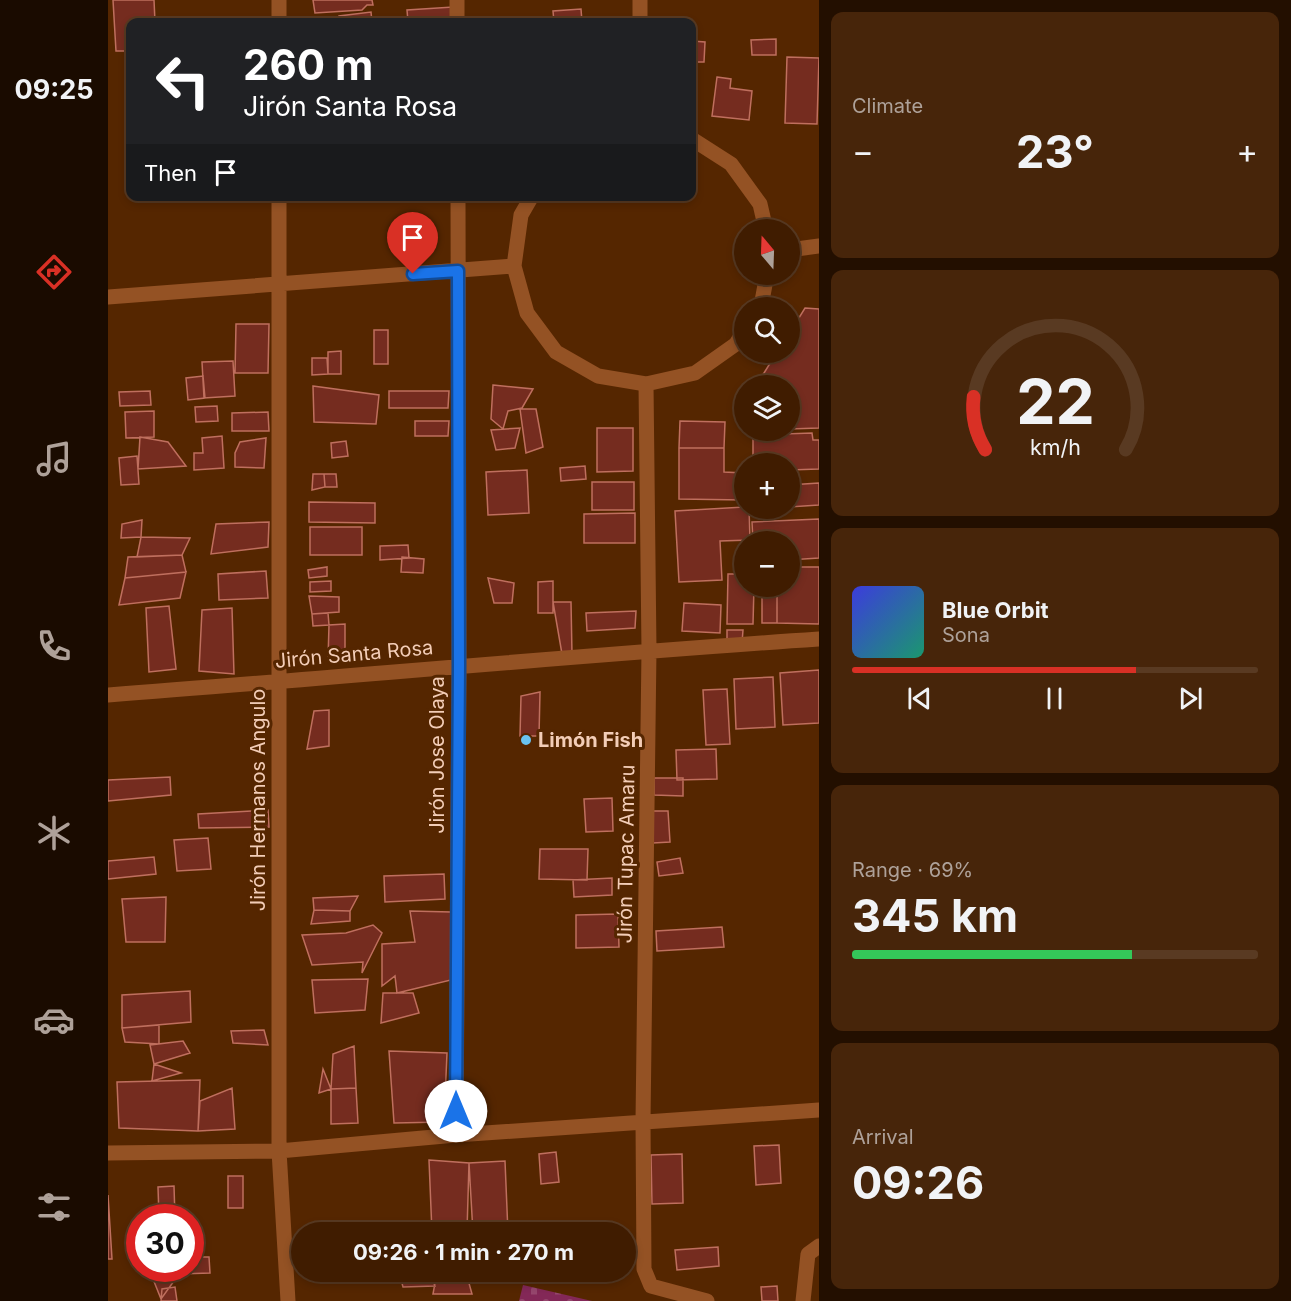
<!DOCTYPE html>
<html lang="en">
<head>
<meta charset="utf-8">
<style>
	:root { --surface:#401c00; --page:#47250a; --text:#f1f3f6; --muted:#aea199; --line:#593a22; --accent:#d93025 }
	body { margin:0; font-family:Inter,sans-serif; background:var(--page); color:var(--text); height:100vh; display:flex; flex-direction:column; font-size:22px; white-space:nowrap }
	* { box-sizing:border-box; margin:0 }
	p { font-size:20px; color:var(--muted) }
	.icon { flex:none; width:33px; height:33px; fill:none; stroke:currentColor; stroke-width:2; stroke-linecap:round; stroke-linejoin:round }
	.map { position:relative; flex:1; overflow:hidden }
	.drawer { display:flex; flex-direction:column; gap:12px; padding:12px; background:#230f00; width:472px }
	.drawer>* { flex:none }
	.top-card { position:absolute; left:18px; top:18px; width:570px; height:183px; border-radius:12px; box-shadow:0 3px 9px #0003,0 0 0 2px var(--line); background:#202124; color:#fff; overflow:hidden }
	.needle { width:39px; rotate:341deg }
	.fabs { position:absolute; left:626px; top:219px; display:grid; gap:12px }
	.fabs a { display:grid; place-items:center; width:66px; height:66px; border-radius:50%; background:var(--surface); box-shadow:0 3px 9px #0003,0 0 0 2px var(--line); font-size:30px }
	.speed { position:absolute; left:18px; top:1204px; display:flex; gap:12px; font-size:30px; font-weight:700; text-align:center }
	.speed>* { display:grid; place-content:center; width:78px; height:78px; border-radius:50%; background:var(--surface); box-shadow:0 3px 9px #0003,0 0 0 2px var(--line); line-height:1 }
	.speed .limit { border:9px solid #d22; background:#fff; color:#111 }
	.pin { position:absolute; display:grid; place-items:center; width:51px; height:51px; color:#fff; margin:-62px -26px; border-radius:50% 50% 50% 0; rotate:-45deg; box-shadow:0 0 6px #0007 }
	.pin .icon { rotate:45deg }
	.me { position:absolute; width:66px; margin:-33px; rotate:0deg; stroke-linejoin:round; filter:drop-shadow(0 0 4px #0008) }
	.turn { display:flex; align-items:center; gap:21px; height:126px; padding:0 18px; font-size:27px }
	.turn .icon { width:78px; height:78px; stroke-width:2.5 }
	.turn b { display:block; font-size:42px; line-height:51px }
	.then { display:flex; align-items:center; height:57px; padding:0 18px; background:#0003; gap:12px; font-size:22px }
	.big { font-size:45px; font-weight:700; line-height:1.1 }
	.drawer .tile { flex:1; display:flex; flex-direction:column; justify-content:center; gap:9px; min-width:0; padding:0 21px; border-radius:12px; background:var(--page) }
	.drawer .dial { align-items:center; gap:0 }
	.dial svg { height:156px; overflow:visible; fill:none; stroke:var(--line); stroke-width:7; stroke-linecap:round; text-anchor:middle }
	.dial text { fill:var(--text); stroke:none }
	.song { display:flex; align-items:center; gap:18px }
	.cover { width:72px; height:72px; border-radius:9px; background:linear-gradient(135deg,hsl(240 70% 55%),hsl(160 70% 35%)) }
	.played { height:6px; border-radius:3px; background:linear-gradient(90deg,var(--accent) 70%,var(--line) 70%) }
	.keys { display:flex; justify-content:space-around; direction:ltr }
	.heat { display:flex; justify-content:space-between; align-items:center; font-size:33px; direction:ltr }
	.charge { height:9px; border-radius:4px; background:linear-gradient(90deg,#34c759 69%,var(--line) 0) }
	.trip { position:absolute; left:183px; top:1222px; width:345px; height:60px; border-radius:30px; background:var(--surface); box-shadow:0 3px 9px #0003,0 0 0 2px var(--line); font-weight:700; line-height:60px; text-align:center }
	main { display:flex; flex:1; min-height:0 }
	.menu { display:flex; flex-direction:column; width:108px; justify-content:space-around; align-items:center; background:#1a0b00; color:var(--muted) }
	.menu .icon { width:42px; height:42px }
	.menu .active { color:var(--accent) }
	.menu b { font-size:27px; color:var(--text) }
	.map>svg:first-child { display:block }
	.cemetery { fill:url(#cemetery-stones) }
	.building { fill:#752c1f; stroke:#bf6f5e; stroke-width:1.5 }
	.lines { fill:none; stroke-linecap:round; stroke-linejoin:round }
	.minor { stroke:#945224; stroke-width:15 }
	.route-casing { stroke:#114b97; stroke-width:15 }
	.route { stroke:#1a73e8; stroke-width:10 }
	.poi-dot { fill:#69c3f1; stroke:#552600; stroke-width:2 }
	.labels { text-anchor:middle; stroke-width:6; stroke-linejoin:round; paint-order:stroke }
	.street-label { font-size:20px; fill:#f3cdb7; stroke:#552600 }
	.poi-label { font-size:20px; font-weight:bold; fill:#f3cdb7; stroke:#552600; text-anchor:start }
</style>
</head>
<body>
<main>
<nav class="menu">
<b>09:25</b>
<svg class="icon active" aria-label="directions" viewBox="0 0 24 24"><path d="M12 3l9 9-9 9-9-9zM9 14v-3h6M13 9l2 2-2 2"/></svg>
<svg class="icon" aria-label="music" viewBox="0 0 24 24"><path d="M9 18V5l10-2v13"/><circle cx="6" cy="18" r="3"/><circle cx="16" cy="16" r="3"/></svg>
<svg class="icon" aria-label="phone" viewBox="0 0 24 24"><path d="M5 4h4l2 5-3 2q2 4 5 5l2-3 5 2v4C11 20 4 13 5 4z"/></svg>
<svg class="icon" aria-label="climate" viewBox="0 0 24 24"><path d="M12 3v18M4 7l16 10M4 17L20 7"/></svg>
<svg class="icon" aria-label="car" viewBox="0 0 24 24"><path d="M5 17H2v-5l4-1 3-4h7l3 4 3 1v5h-3M9 17h6M6 11h13"/><circle cx="7" cy="17" r="2"/><circle cx="17" cy="17" r="2"/></svg>
<svg class="icon" aria-label="filters" viewBox="0 0 24 24"><path d="M4 7h16M4 17h16"/><circle cx="9" cy="7" r="2"/><circle cx="15" cy="17" r="2"/></svg>
</nav>
<div class="map">
<svg width="711" height="1301" viewBox="0 0 711 1301">
	<defs>
		<pattern id="cemetery-stones" width="16" height="16" patternUnits="userSpaceOnUse" patternTransform="scale(1.5)"><rect width="16" height="16" fill="#832857"/><path d="M2 7V4a2 2 0 0 1 4 0v3zM10 15v-3a2 2 0 0 1 4 0v3z" fill="#95466d"/></pattern>
	</defs>
	<rect width="100%" height="100%" fill="#552600"/>
	<path class="cemetery" d="M415 1285 484 1301H411Z"/>
	<path class="building" d="M5 0H46L47 22H22V51H8Z
		M205 0H264L265 5H259L254 10 207 13Z
		M345 7 346 22H300L299 10Z
		M473 9 474 22H446L445 11Z
		M263 12 264 22H231V16Z
		M668 39V55H644L643 40Z
		M584 41 597 42 596 62H584Z
		M679 57 711 58 709 124 677 123Z
		M609 77 623 79 622 88 644 91 641 120 604 116Z
		M697 308 711 309V428L681 429V386H648L669 352H681V334Z
		M128 324H161L160 373H127Z
		M266 330H280V364H266Z
		M233 351V374H220V352Z
		M204 358H219L220 374 204 375Z
		M125 361 127 396 96 398 94 362Z
		M95 376 97 398 80 400 78 378Z
		M385 385 425 389 414 408 400 411 395 429 383 419Z
		M205 386 271 395 268 424 206 422Z
		M42 391 43 405 12 406 11 392Z
		M281 391H341L340 408H281Z
		M109 406 110 421 88 422 87 407Z
		M412 409H428L435 447 418 453Z
		M46 411V437L18 438 17 412Z
		M160 412 161 431H124V413Z
		M307 421H341L340 436H307Z
		M572 421 617 422 616 448H571Z
		M412 428 407 448 388 450 383 430Z
		M489 428H525V471L489 472Z
		M704 433 705 440H711V469L681 470V464H659V460L645 461V435Z
		M114 436 116 468 86 470V453H95L94 438Z
		M32 437 60 442 78 466 30 469Z
		M158 438 156 468 127 467V453L132 442Z
		M238 441 240 456 224 458 223 443Z
		M571 448H616V472L636 473V500L571 499Z
		M29 456 31 484 13 485 11 458Z
		M477 466 478 479 453 481 452 468Z
		M419 470 421 513 380 515 378 472Z
		M205 474H216L217 487 204 490Z
		M216 474H228L229 487H217Z
		M484 482H526V510H484Z
		M711 483V505L681 507V485Z
		M201 502 267 503V523L201 522Z
		M636 507V508H641L642 540 612 541 614 580 571 582 567 511Z
		M527 513V543H476V514Z
		M711 519V558L681 560V542H645L644 522Z
		M34 520 33 537 13 538 14 524Z
		M161 522 160 547 103 554 108 524Z
		M202 527H254V555H202Z
		M33 537 82 538 74 555 29 557Z
		M300 545 301 558 272 560V546Z
		M74 555 78 572 17 578 20 557Z
		M294 557 316 559 315 573 293 572Z
		M219 567V576L201 578 200 570Z
		M681 567H711V624L669 623V586H681Z
		M158 571 160 598 111 600 110 574Z
		M78 572 72 598 11 605 17 578Z
		M620 574H636V586H646L645 624H619Z
		M380 578 406 583 404 603H386Z
		M223 581V591L202 592V582Z
		M445 581V613H430V582Z
		M654 587H669V623H654Z
		M201 596 231 597V612L204 614Z
		M445 602H463L464 655 454 654Z
		M576 603 613 605 612 633 574 631Z
		M61 606 68 669 41 672 38 608Z
		M124 608 126 674 91 671 94 610Z
		M528 611 527 628 479 631 478 613Z
		M220 613 221 625 205 626 204 614Z
		M237 624V660H220L221 625Z
		M619 630H635L634 643 619 642Z
		M711 670V723L675 725 672 673Z
		M665 677 667 727 628 729 626 679Z
		M619 689 622 744 598 745 595 690Z
		M432 692 431 736H412L413 696Z
		M221 710V746L199 749 206 711Z
		M608 749 609 779 569 780 568 750Z
		M62 777 63 795 0 801V780Z
		M546 778H575V796L546 795Z
		M504 798 505 831 478 832 476 799Z
		M160 810 161 827 91 828 90 814Z
		M544 811H560L562 842 545 843Z
		M100 838 103 869 69 871 66 840Z
		M432 849H480L479 880 431 879Z
		M46 857 48 874 0 879V861Z
		M572 858 575 873 551 876 549 862Z
		M336 874 337 899 277 902 276 876Z
		M504 878V895L466 897 465 880Z
		M250 896 242 911 206 910 205 898Z
		M58 897 57 942H18L14 899Z
		M206 910 242 911V921L203 924Z
		M302 911 343 912V980L289 993 287 976 274 986V944L307 942Z
		M510 914 511 947 468 948V915Z
		M265 925 274 933 254 973 255 962 204 965 194 935 238 933Z
		M614 927 616 947 549 951 548 931Z
		M260 979 257 1010 207 1013 204 980Z
		M82 991 83 1022 14 1028V995Z
		M275 993H305L311 1013 273 1023Z
		M51 1025V1044L17 1042 14 1028Z
		M156 1030 160 1045 125 1043 123 1031Z
		M75 1041 82 1053 46 1064 42 1045Z
		M246 1046 248 1088 223 1089 225 1054Z
		M281 1051 339 1053 336 1122 286 1123Z
		M46 1064 73 1073 44 1081Z
		M215 1069 223 1089 211 1093Z
		M92 1080 90 1131 11 1128 9 1082Z
		M124 1088 127 1129 90 1131 92 1101Z
		M248 1088 250 1123 223 1124V1089Z
		M671 1145 673 1183 648 1185 646 1146Z
		M448 1152 451 1182 433 1184 431 1154Z
		M574 1154 575 1203 544 1204 543 1155Z
		M321 1160 361 1163 359 1231 324 1233Z
		M397 1161 400 1233H365L361 1163Z
		M120 1176H135V1208H120Z
		M66 1186 67 1218H51L50 1187Z
		M0 1195 4 1259H0Z
		M610 1247 611 1266 569 1270 567 1250Z
		M82 1257H101L102 1273 71 1274V1269H82Z
		M41 1269H66L71 1274 53 1299Z
		M291 1272H321L327 1286 295 1287Z
		M329 1272 359 1276 364 1294H325Z
		M669 1286 670 1301H654L653 1287Z
		M67 1287 69 1301H53L54 1289Z"/>
	<g class="lines">
		<path class="minor" d="M171 0V22
			M349 0V22
			M532 22V0
			M584 139 623 164 652 204 658 230
			M171 196V1151L180 1301
			M424 196 413 215 406 266 419 313 448 352 490 376 538 384 587 373 628 344 636 331
			M681 250 711 246
			M0 297 406 266
			M651 308 654 301 659 274
			M538 384 541 650 535 1121 536 1269 543 1286 599 1301
			M0 695C237 677 473 655 711 639
			M348 1135 351 665 350 196
			M0 1153 171 1151 348 1135 711 1110
			M695 1301 700 1254 711 1246"/>
	</g>
	<g class="lines">
		<defs>
			<path id="route" d="M305 274 350 271 351 665 348 1111"/>
		</defs>
		<use href="#route" class="route-casing"/>
		<use href="#route" class="route"/>
	</g>
	<circle class="poi-dot" cx="418" cy="740" r="6"/>
	<g class="labels">
		<g class="street-label">
			<text transform="translate(246 654) rotate(-5)" y="7">Jirón Santa Rosa</text>
			<text transform="translate(329 755) rotate(-90)" y="7">Jirón Jose Olaya</text>
			<text transform="translate(150 800) rotate(-90)" y="7">Jirón Hermanos Angulo</text>
			<text transform="translate(518 854) rotate(-89)" y="7">Jirón Tupac Amaru</text>
		</g>
		<g class="poi-label">
			<text x="430" y="747">Limón Fish</text>
		</g>
	</g>
</svg>
<div class="fabs">
<a><svg class="needle" viewBox="-14 -14 28 28"><path d="M0-13l5 13h-10z" fill="#e53935"/><path d="M0 13l5-13h-10z" fill="#aea199"/></svg></a>
<a><svg class="icon" aria-label="search" viewBox="0 0 24 24"><circle cx="10" cy="10" r="6"/><path d="M15 15l6 6"/></svg></a>
<a><svg class="icon" aria-label="layers" viewBox="0 0 24 24"><path d="M12 4l9 5-9 5-9-5zM3 14l9 5 9-5"/></svg></a>
<a>+</a>
<a>−</a>
</div>
<div class="speed"><div class="limit">30</div></div>
<div class="pin" style="left:305px;top:274px;background:#d93025"><svg class="icon" aria-label="arrive" viewBox="0 0 24 24"><path d="M6 21V4h12l-3 4 3 4H6"/></svg></div>
<svg class="me" style="left:348px;top:1111px" viewBox="-20 -20 40 40"><circle r="19" fill="#fff"/><path d="M0-13L10 11 0 6-10 11z" fill="#1a73e8"/></svg>
<div class="trip">09:26 · 1 min · 270 m</div>
<div class="top-card">
<div class="turn"><svg class="icon" aria-label="left" viewBox="0 0 24 24"><path d="M17 20v-9H6M10 6l-5 5 5 5"/></svg><div><b>260 m</b>Jirón Santa Rosa</div></div>
<div class="then">Then<svg class="icon" aria-label="arrive" viewBox="0 0 24 24"><path d="M6 21V4h12l-3 4 3 4H6"/></svg></div>
</div>
</div>
<section class="drawer">
<div class="tile"><p>Climate</p>
<div class="heat"><a>−</a><b class="big">23°</b><a>+</a></div>
</div>
<div class="tile dial"><svg viewBox="0 0 100 80">
<path d="M14 69A42 42 0 1 1 86 69"/>
<path d="M14 69A42 42 0 0 1 8 42" stroke="#d93025"/>
<text x="50" y="56" font-size="32" font-weight="700">22</text>
<text x="50" y="72" font-size="11">km/h</text>
</svg></div>
<div class="tile">
<div class="song"><i class="cover"></i><div><b>Blue Orbit</b><p>Sona</p></div></div>
<div class="played"></div>
<div class="keys"><svg class="icon" aria-label="previous" viewBox="0 0 24 24"><path d="M18 5L8 12l10 7zM5 5v14"/></svg><svg class="icon" aria-label="pause" viewBox="0 0 24 24"><path d="M8 5v14M16 5v14"/></svg><svg class="icon" aria-label="next" viewBox="0 0 24 24"><path d="M6 5l10 7-10 7zM19 5v14"/></svg></div>
</div>
<div class="tile"><p>Range · 69%</p><b class="big">345 km</b><div class="charge"></div></div>
<div class="tile"><p>Arrival</p><b class="big">09:26</b></div>
</section>
</main>
</body>
</html>
